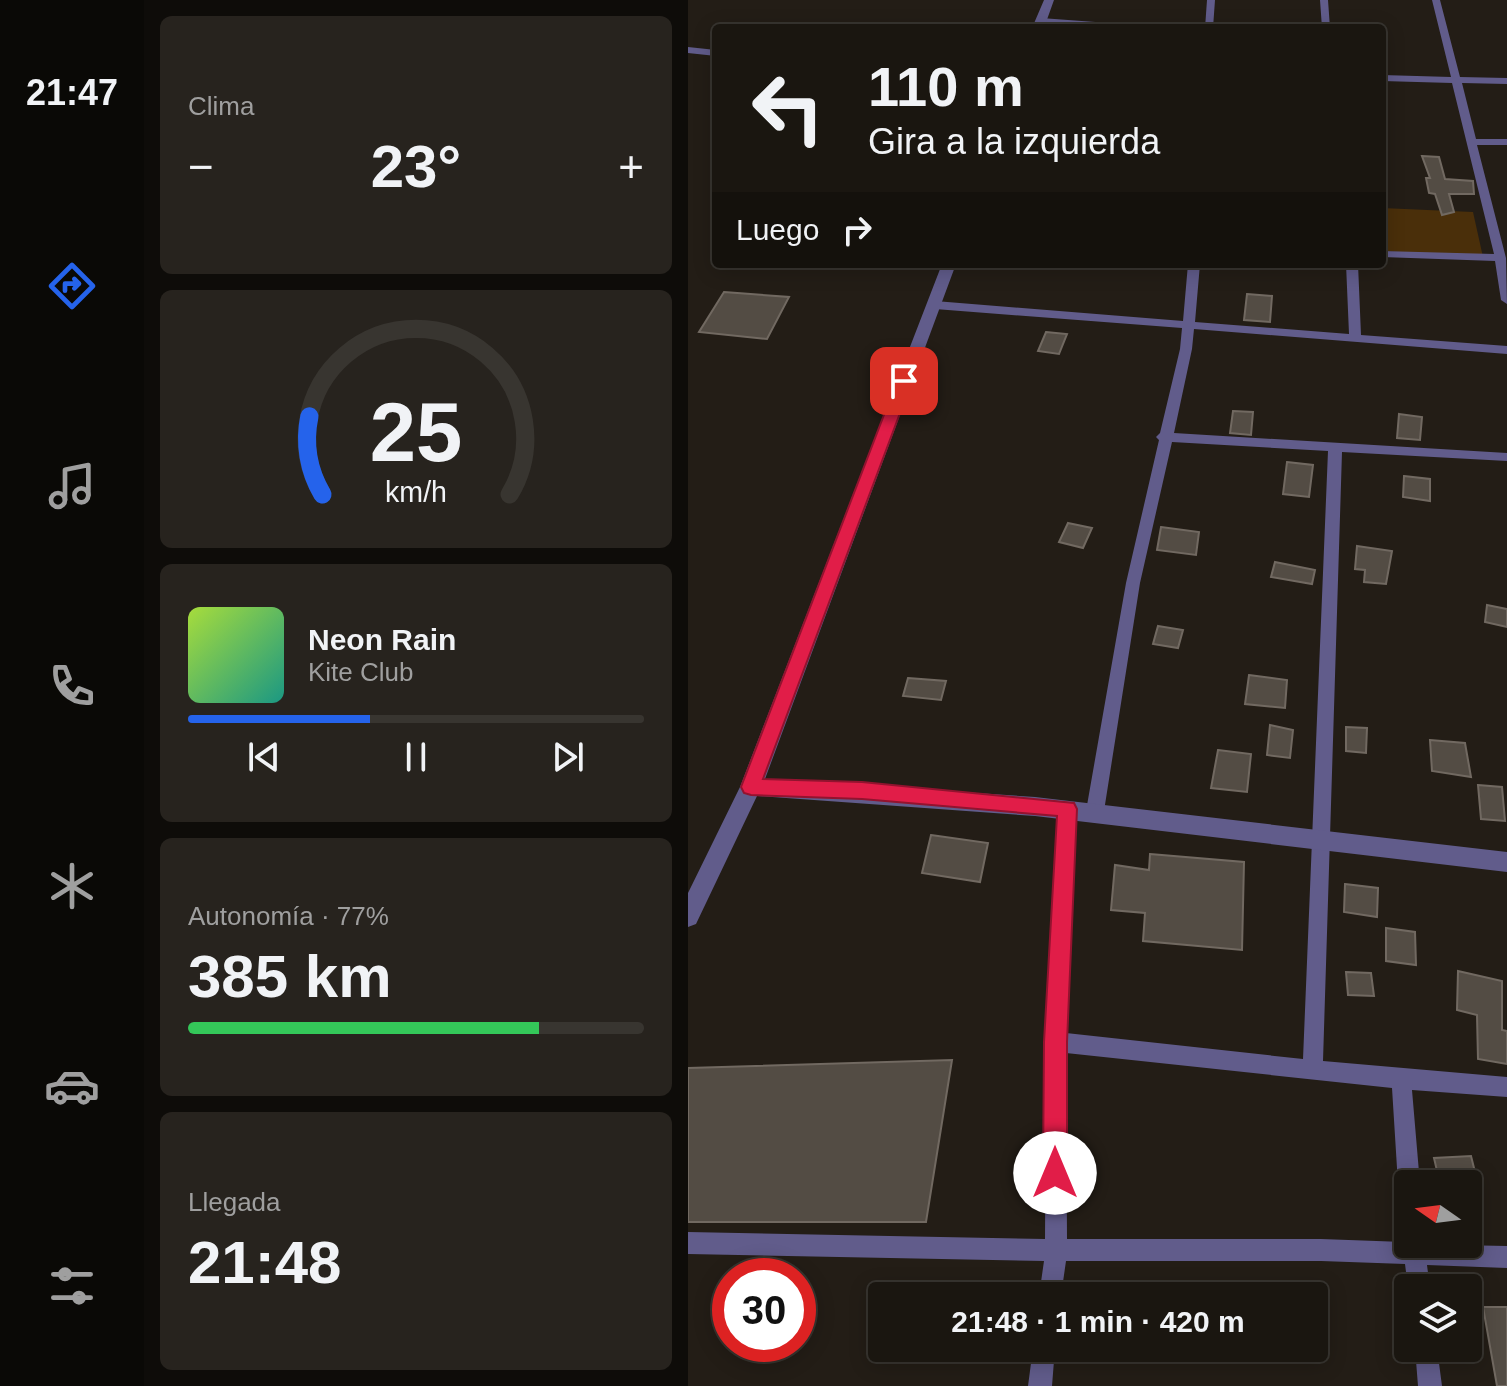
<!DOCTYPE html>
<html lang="es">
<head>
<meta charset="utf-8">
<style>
	:root { --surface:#1a1610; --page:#27231e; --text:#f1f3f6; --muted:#9f9f9f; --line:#383530; --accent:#2563eb }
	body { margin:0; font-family:Arial,sans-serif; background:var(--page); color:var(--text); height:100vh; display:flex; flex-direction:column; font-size:30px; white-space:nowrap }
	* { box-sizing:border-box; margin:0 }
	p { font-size:26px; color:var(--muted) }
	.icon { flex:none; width:44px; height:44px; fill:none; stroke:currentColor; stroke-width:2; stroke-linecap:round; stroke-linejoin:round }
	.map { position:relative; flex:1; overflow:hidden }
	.drawer { display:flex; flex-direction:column; gap:16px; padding:16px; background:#0e0c09; width:544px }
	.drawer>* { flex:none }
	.guide { position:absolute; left:24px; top:24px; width:674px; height:244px; border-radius:8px; box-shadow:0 4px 20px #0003,0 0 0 2px var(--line); background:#1a1610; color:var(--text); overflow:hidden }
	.needle { width:52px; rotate:284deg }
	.buttons { position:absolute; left:706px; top:1170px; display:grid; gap:16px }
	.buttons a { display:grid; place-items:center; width:88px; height:88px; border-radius:8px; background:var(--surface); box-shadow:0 4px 20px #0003,0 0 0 2px var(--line); font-size:40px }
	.speed { position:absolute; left:24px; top:1258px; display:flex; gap:16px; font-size:40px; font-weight:700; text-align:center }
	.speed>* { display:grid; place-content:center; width:104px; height:104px; border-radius:50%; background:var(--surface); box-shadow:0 4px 20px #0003,0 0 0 2px var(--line); line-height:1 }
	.speed .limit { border:12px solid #d22; background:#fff; color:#111 }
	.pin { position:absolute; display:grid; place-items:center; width:68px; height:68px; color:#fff; margin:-34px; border-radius:16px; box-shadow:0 4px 12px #0006 }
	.me { position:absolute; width:88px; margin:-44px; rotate:0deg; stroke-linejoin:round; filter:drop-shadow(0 0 6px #0008) }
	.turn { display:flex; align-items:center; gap:28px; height:168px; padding:0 24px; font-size:36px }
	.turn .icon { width:104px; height:104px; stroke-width:2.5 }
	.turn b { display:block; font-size:56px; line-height:68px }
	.then { display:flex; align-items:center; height:76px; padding:0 24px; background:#0003; gap:16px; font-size:30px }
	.big { font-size:60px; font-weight:800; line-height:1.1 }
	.drawer .card { flex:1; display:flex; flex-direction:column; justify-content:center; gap:12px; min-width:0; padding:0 28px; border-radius:12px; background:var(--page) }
	.drawer .dial { align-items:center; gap:0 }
	.dial svg { height:208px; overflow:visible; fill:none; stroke:var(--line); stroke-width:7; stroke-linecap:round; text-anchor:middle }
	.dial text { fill:var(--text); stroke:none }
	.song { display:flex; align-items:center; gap:24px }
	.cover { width:96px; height:96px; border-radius:12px; background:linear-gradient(135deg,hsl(80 70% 55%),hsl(170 70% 35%)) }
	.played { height:8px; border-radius:4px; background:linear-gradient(90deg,var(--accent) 40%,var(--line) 40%) }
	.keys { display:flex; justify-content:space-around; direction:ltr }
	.heat { display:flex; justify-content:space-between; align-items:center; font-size:44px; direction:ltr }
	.charge { height:12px; border-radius:6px; background:linear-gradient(90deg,#34c759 77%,var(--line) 0) }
	.trip { position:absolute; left:180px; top:1282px; width:460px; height:80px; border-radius:8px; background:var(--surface); box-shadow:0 4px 20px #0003,0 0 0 2px var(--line); font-weight:800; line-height:80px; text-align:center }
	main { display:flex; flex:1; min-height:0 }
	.dock { display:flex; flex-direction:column; width:144px; justify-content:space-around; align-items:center; background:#0a0906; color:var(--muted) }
	.dock .icon { width:56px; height:56px }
	.dock .selected { color:var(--accent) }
	.dock b { font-size:36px; color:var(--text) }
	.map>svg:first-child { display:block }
	.green { fill:#4a2f0a }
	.building { fill:#534c44; stroke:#716961; stroke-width:2 }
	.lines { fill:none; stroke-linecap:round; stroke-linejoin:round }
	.minor { fill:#615c8b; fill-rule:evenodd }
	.tertiary { fill:#615c8b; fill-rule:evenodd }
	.route { fill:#e11d48; stroke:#92132f; stroke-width:2 }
</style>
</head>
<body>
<main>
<nav class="dock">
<b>21:47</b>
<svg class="icon selected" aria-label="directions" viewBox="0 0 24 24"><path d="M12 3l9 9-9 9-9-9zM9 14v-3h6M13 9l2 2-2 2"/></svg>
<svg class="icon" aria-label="music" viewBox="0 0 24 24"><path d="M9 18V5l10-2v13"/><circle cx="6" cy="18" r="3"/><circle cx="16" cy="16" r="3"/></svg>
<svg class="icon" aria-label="phone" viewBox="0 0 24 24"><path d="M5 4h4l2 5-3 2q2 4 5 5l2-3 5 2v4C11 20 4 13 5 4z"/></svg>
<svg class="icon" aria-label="climate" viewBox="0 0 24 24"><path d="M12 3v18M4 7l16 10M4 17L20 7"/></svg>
<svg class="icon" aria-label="car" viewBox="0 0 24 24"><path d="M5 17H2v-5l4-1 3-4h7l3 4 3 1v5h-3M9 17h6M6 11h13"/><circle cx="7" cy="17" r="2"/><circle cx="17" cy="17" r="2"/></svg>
<svg class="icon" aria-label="filters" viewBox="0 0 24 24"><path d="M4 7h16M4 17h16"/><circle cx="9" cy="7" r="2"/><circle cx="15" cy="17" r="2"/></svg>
</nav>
<section class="drawer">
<div class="card"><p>Clima</p>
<div class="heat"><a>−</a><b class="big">23°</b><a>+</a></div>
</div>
<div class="card dial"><svg viewBox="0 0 100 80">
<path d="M14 69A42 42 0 1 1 86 69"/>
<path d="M14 69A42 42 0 0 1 9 39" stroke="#2563eb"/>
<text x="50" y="56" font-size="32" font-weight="700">25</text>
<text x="50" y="72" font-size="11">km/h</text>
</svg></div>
<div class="card">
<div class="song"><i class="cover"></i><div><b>Neon Rain</b><p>Kite Club</p></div></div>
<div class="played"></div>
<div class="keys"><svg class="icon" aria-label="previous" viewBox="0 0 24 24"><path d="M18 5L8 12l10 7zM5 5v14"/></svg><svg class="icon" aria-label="pause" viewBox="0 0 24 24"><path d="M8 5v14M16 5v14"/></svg><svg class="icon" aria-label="next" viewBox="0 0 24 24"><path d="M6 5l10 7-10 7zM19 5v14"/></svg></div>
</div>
<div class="card"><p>Autonomía · 77%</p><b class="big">385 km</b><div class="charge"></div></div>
<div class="card"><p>Llegada</p><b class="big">21:48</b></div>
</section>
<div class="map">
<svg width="819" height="1386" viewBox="0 0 819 1386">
	<rect width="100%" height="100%" fill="#231d16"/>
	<path class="green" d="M694 208 785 212 795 257 694 251Z"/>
	<path class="building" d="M734 156 751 157 757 179 785 181 786 194H761L766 212 754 215 747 194 741 193 738 178H742Z
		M36 292 101 297 79 339 11 332Z
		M559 294 584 296 582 322 556 320Z
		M358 332 379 334 371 354 350 351Z
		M545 411 565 412 563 435 542 433Z
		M711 414 734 417 732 440 709 438Z
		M599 462 625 465 621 497 595 494Z
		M716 476 742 479V501L715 497Z
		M380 523 404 528 395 548 371 542Z
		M473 527 511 532 508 555 469 550Z
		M669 546 704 551 698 584 676 582 677 570 667 569Z
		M587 562 627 570 624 584 583 577Z
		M799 605 819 609V627L797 622Z
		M470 626 495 630 490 648 465 644Z
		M561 675 599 680 597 708 557 704Z
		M220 678 258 681 253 700 215 696Z
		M582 725 605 730 602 758 579 755Z
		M658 727 679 728 678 753 658 751Z
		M742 740 777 743 783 777 744 771Z
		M530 750 563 754 559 792 523 788Z
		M790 785 814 787 817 821 793 819Z
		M243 835 300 843 292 882 234 873Z
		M462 854 556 862 554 950 455 941 457 913 423 910 427 865 461 870Z
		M657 884 690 888 689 917 656 912Z
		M698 928 727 932 728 965 698 961Z
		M770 971 814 981V1030L819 1031V1064L790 1059 789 1015 769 1010Z
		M658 972 683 973 686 996 660 995Z
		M264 1060 238 1222H0V1068Z
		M783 1156 790 1184H752L746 1158Z
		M795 1307H819V1386H809Z"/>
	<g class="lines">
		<path class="minor" d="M519 0H527L525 28H517Z
			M632 0H640L642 28H634Z
			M744 0H752L772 77 819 78V84L774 83 788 139H819V145H789L818 258 819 304 813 300 807 261 694 257V251L806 254 764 83 694 81V75L763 77Z
			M353 18 448 25 452 28H412L350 23 349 21Z
			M470 24 474 28H459L460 26Z
			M0 47 28 50V56L0 53Z
			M500 264H512L507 322 661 334 658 264H670L673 335 819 346V354L506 329 504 349 486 433 819 453V461L654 452 635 1061 819 1077V1097L724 1090 732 1184H720V1194L713 1192 710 1184 704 1088 378 1053 379 1239H633L716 1242 720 1236V1244L819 1246V1268L739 1265 742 1288H720L717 1264 633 1261H378L373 1296H351L356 1261 0 1254V1232L357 1239 358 1042 370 809 373 804 379 802 385 804 388 809 378 1033 615 1059 640 451 484 442 452 583 416 811 413 816 407 818 401 816 398 811 438 583 471 440 468 437 472 433 492 349 494 328 247 309 241 305 247 301 495 321Z
			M345 1348H367L364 1386H340Z
			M727 1348H749L754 1386H730Z"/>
		<path class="tertiary" d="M356 0H366L356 28H344Z
			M254 264H268L77 779 347 797 819 852V872L347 816 69 796 8 924 0 927V893L52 787Z"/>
	</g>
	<path class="route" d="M216 377 224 381 75 779 174 782 386 803 389 809 379 1042V1173L375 1182 367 1185 358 1182 355 1173 356 1042 369 816 174 799 63 795 56 793 53 787 209 381Z"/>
</svg>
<div class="buttons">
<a><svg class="needle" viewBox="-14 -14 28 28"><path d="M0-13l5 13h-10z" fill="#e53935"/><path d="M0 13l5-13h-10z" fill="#9f9f9f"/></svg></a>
<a><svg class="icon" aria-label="layers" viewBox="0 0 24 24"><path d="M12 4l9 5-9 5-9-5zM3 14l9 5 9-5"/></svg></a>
</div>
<div class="speed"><div class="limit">30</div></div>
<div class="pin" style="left:216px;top:381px;background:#d93025"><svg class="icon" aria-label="arrive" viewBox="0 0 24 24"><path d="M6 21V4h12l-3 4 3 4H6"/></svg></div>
<svg class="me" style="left:367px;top:1173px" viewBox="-20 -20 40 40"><circle r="19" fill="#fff"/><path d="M0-13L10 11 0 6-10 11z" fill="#e11d48"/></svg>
<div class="trip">21:48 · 1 min · 420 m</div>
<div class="guide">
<div class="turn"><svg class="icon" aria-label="left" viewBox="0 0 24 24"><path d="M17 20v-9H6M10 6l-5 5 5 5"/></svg><div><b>110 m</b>Gira a la izquierda</div></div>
<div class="then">Luego<svg class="icon" aria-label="right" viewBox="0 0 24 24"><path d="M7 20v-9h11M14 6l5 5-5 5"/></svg></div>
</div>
</div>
</main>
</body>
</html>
